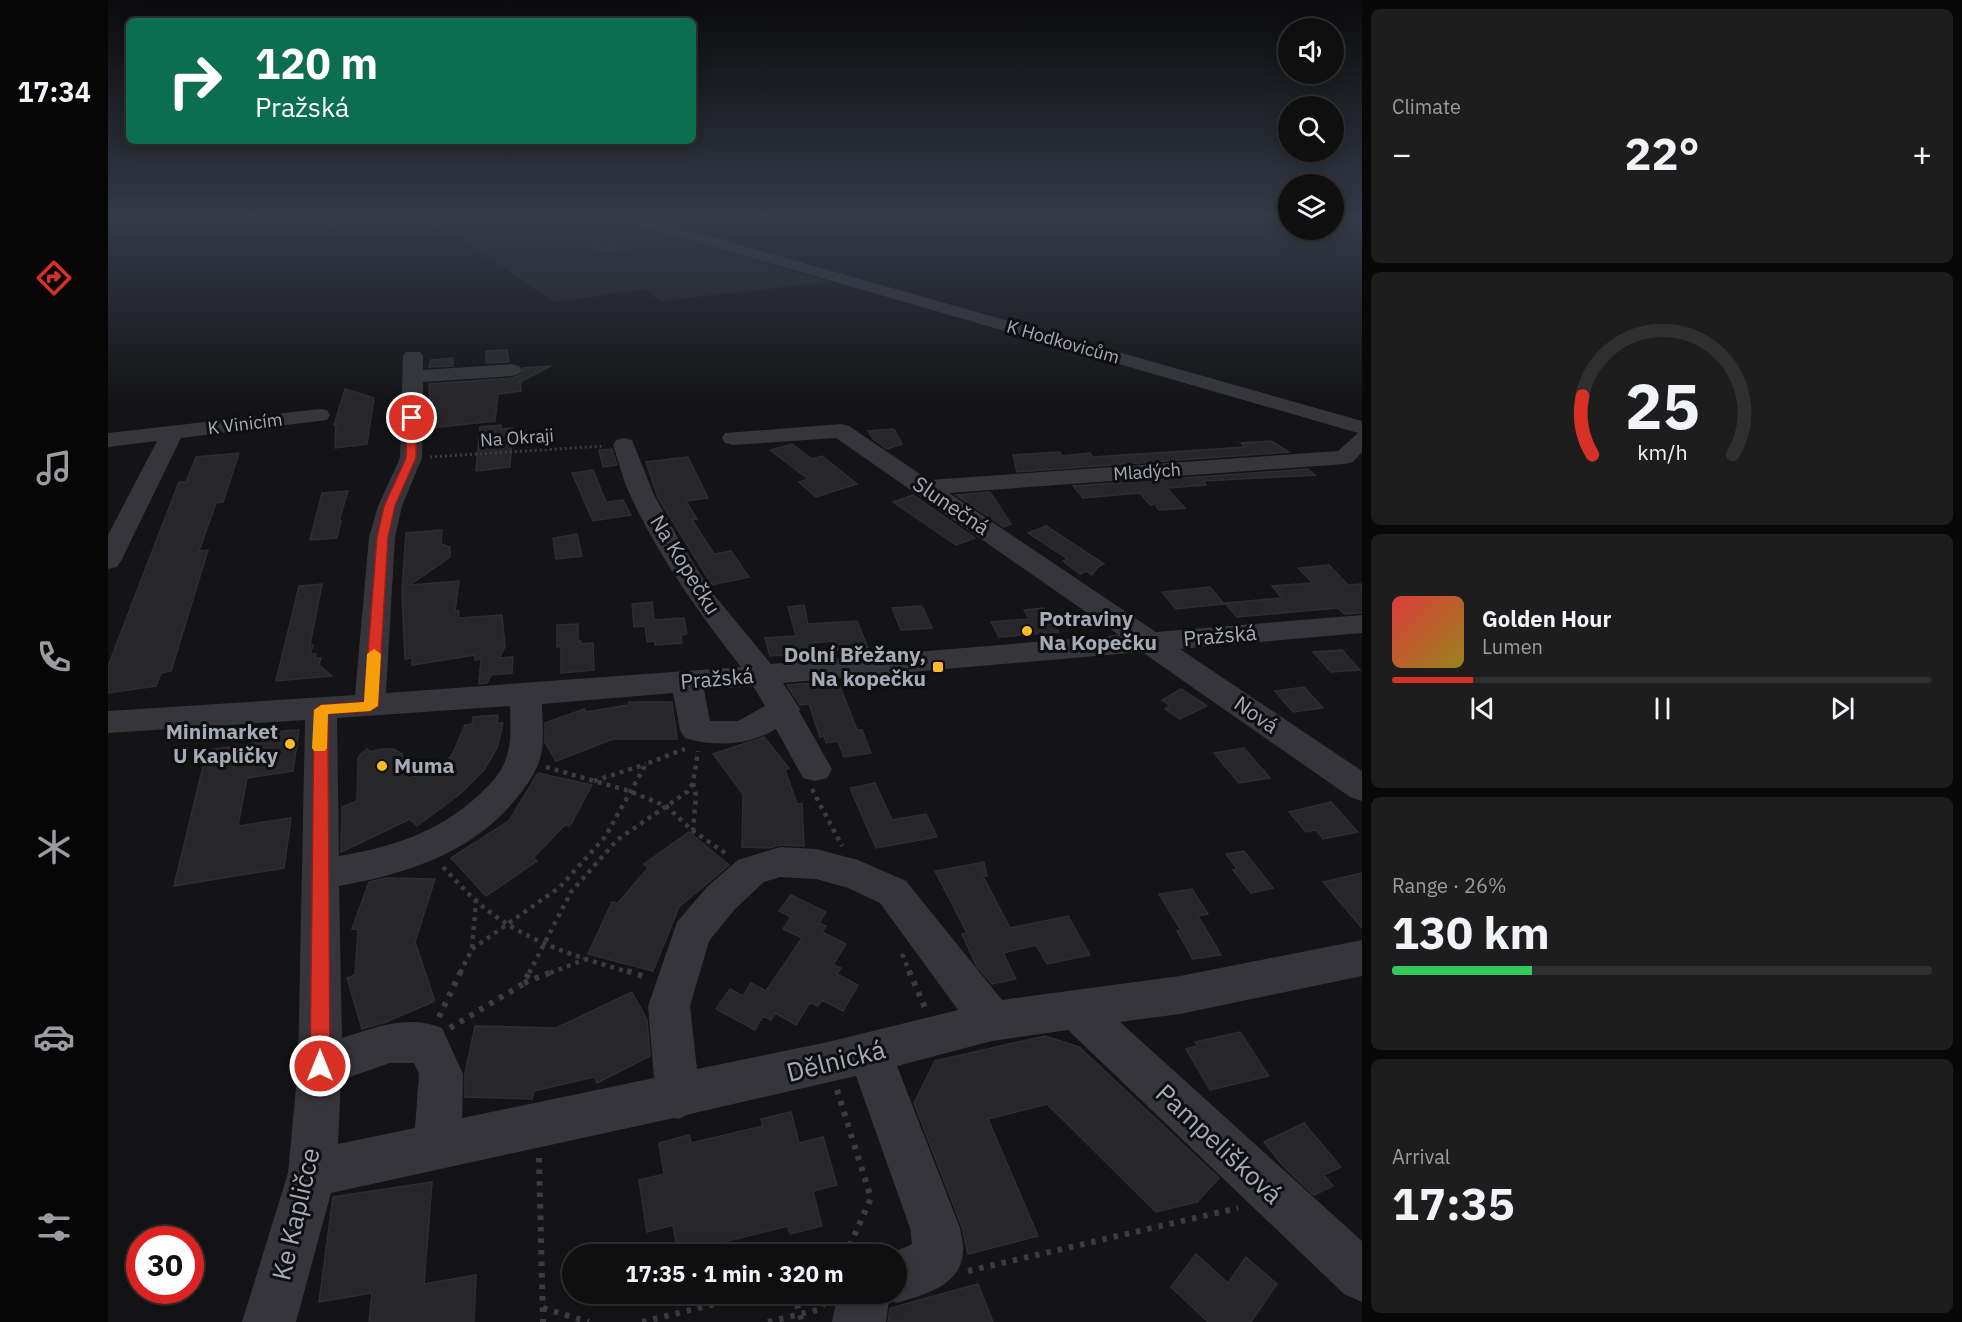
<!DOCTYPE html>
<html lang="en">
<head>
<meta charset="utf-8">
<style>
	:root { --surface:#0f0f10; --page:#1d1d1e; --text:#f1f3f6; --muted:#9b9c9f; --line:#2f2f30; --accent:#d93025 }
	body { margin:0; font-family:"IBM Plex Sans",sans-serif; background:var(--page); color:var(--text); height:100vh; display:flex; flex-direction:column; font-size:22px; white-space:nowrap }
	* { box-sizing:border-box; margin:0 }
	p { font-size:20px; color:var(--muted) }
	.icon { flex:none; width:33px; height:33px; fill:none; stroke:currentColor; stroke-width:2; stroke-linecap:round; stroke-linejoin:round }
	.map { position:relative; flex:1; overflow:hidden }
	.sheet { display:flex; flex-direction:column; gap:9px; padding:9px; background:#080809; width:600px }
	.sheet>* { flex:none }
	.top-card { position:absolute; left:18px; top:18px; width:570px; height:126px; border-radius:9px; box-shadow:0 3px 15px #0003,0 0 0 2px var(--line); background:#0b6e4f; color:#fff; overflow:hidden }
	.fabs { position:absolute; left:1170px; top:18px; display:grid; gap:12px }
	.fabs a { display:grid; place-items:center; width:66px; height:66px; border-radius:50%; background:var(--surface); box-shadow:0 3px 15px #0003,0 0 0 2px var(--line); font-size:30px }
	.speed { position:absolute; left:18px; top:1226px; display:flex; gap:12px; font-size:30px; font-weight:700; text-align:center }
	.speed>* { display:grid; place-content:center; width:78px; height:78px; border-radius:50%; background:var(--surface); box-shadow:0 3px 15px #0003,0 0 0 2px var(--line); line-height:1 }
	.speed .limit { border:9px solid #d22; background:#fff; color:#111 }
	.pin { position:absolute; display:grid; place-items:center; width:51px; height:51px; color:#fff; margin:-26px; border:3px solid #fff; border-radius:50%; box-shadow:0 2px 6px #0007 }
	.me { position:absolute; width:66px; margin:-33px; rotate:0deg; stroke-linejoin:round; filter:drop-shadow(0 0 4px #0008) }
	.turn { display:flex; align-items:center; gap:21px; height:126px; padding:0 30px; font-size:27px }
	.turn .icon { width:78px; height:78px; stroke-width:2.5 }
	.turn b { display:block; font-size:42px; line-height:51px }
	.big { font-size:45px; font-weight:700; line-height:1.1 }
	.sheet .card { flex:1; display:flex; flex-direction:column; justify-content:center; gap:9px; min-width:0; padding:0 21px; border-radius:9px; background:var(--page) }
	.sheet .dial { align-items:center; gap:0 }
	.dial svg { height:156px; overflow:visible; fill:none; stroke:var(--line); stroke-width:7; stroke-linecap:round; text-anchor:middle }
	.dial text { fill:var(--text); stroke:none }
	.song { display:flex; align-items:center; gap:18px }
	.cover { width:72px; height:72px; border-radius:9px; background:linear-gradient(135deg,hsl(0 70% 55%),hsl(50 70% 35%)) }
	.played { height:6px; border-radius:3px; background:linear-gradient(90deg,var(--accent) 15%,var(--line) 15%) }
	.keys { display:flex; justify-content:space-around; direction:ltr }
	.heat { display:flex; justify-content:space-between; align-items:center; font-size:33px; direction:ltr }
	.charge { height:9px; border-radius:4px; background:linear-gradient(90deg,#34c759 26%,var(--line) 0) }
	.trip { position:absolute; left:454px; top:1244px; width:345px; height:60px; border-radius:30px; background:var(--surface); box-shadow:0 3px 15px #0003,0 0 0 2px var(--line); font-weight:700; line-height:60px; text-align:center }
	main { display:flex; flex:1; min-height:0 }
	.tabs { display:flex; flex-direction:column; width:108px; justify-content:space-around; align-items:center; background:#060606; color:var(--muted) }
	.tabs .icon { width:42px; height:42px }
	.tabs .selected { color:var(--accent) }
	.tabs b { font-size:27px; color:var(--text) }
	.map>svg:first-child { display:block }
	.built { fill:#202023 }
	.building { fill:#27272a; stroke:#2e2e32; stroke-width:1.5 }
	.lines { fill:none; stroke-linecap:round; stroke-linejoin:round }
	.path-far3 { stroke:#3b3c42; stroke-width:2; stroke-dasharray:1.5 2; stroke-linecap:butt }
	.path-far2 { stroke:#3b3c42; stroke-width:3; stroke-dasharray:2 3; stroke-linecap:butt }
	.path-far1 { stroke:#3b3c42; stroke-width:4.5; stroke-dasharray:4 5; stroke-linecap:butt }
	.path { stroke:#3b3c42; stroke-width:6; stroke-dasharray:4.5 7; stroke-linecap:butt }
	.minor { fill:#35353b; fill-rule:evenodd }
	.route { fill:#d93025; stroke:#8d1f18; stroke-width:1.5 }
	.slow { fill:#f59e0b }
	.poi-dot { fill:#fcbb26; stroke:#0f0f11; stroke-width:2 }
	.labels { text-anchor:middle; stroke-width:6; stroke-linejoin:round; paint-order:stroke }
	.far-street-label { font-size:18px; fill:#a5aab7; stroke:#0f0f11 }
	.street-label { font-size:21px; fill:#a5aab7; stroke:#0f0f11 }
	.poi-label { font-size:21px; font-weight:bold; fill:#a5aab7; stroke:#0f0f11; text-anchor:start }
	.near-street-label { font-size:26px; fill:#a5aab7; stroke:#0f0f11 }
</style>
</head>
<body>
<main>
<nav class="tabs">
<b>17:34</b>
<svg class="icon selected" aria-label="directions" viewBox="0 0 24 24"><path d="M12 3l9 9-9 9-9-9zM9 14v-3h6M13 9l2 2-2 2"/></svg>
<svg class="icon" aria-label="music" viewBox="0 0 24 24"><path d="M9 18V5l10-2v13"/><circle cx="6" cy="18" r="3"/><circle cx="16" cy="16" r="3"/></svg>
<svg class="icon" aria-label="phone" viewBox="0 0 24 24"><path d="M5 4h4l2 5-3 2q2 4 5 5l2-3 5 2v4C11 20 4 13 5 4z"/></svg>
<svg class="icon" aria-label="climate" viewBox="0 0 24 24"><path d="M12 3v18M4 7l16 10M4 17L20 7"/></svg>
<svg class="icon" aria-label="car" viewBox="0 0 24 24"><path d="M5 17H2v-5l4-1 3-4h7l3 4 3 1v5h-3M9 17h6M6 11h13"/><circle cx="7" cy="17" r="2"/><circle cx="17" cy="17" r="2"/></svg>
<svg class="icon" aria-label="filters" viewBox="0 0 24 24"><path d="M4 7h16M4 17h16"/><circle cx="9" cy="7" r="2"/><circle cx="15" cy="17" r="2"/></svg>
</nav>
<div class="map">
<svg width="1254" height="1322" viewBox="0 0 1254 1322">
	<rect width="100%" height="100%" fill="#141416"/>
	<path class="built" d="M310 217H503L722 282 552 301 538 289 447 302 351 238Z"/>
	<path class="building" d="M499 236 521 248 494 253 474 241Z
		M399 350 401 362 378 363V351Z
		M345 358V366L321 367 323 360Z
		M443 366 412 382 413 391 390 394 387 421 323 428 321 384 404 378 413 375 415 368Z
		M237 389 266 398 259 444 227 448 228 425H226Z
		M393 425V429L405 428 402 467 368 471 372 427Z
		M786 429 794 444 779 449 765 439 760 431Z
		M1163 441 1181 452 909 472 905 455 952 452 954 456 982 453 985 457 1137 447 1133 443Z
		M684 444 704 459 714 456 749 484 708 497 691 482 700 479 662 450Z
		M504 449 509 465 495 467 491 450Z
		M131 453 115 502 108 503 91 551 100 550 63 671 53 673 48 686 0 693V666L71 482H78L88 457Z
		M580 457 600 498 578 501 589 519 584 520 606 554 623 551 641 577 604 585 550 498 538 462Z
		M1200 469 1207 475 1095 481 1098 485 1059 488 1077 508 1051 510 1047 504 1042 505 1032 493 975 498 965 486Z
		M485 470 498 502 515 500 523 515 485 521 464 473Z
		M240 491 231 521H233L229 538 202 540 214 493Z
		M882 492 903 524 896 527 848 495Z
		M805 495 834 515 867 538 848 545 785 502Z
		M938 526 993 562 996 564 990 567 984 575 978 571 972 574 955 561 960 559 920 533Z
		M334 530 333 544 342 547V557L302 585 351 581 347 611H351L350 618 394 615 397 647 391 658 405 657 404 673 383 675 379 683 371 684 373 659 367 660V655L304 665V658L297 659 294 591 298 533Z
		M469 534 474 556 448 559 445 538Z
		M1221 565 1240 585 1254 584V613L1236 614 1230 608 1129 617 1117 603 1174 598 1164 586 1205 583 1190 568Z
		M214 584 202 645H205L202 654H208L207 658H213L211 665 224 676 168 681 191 586Z
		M1102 587 1116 604 1068 609 1054 592Z
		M544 602 546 620 576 618 579 634 573 635 574 643 547 645V641L539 642 537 626 526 627 524 604Z
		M696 605 700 624 749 621 760 648 730 651 727 641 705 643 707 656 695 659 693 654 662 656 657 638 688 636 680 607Z
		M814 606 824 628 793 630 784 608Z
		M936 608 951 632 891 637 883 622 921 619 916 610Z
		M470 624V641H473V644L485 643 486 670 453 673V646L449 647V625Z
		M1234 650 1252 670 1223 672 1205 652Z
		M730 681 749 730H754L763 753 736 757 730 741 718 743 716 736 712 737 701 704 692 705 679 685Z
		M1196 687 1215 708 1185 712 1167 691Z
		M1073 689 1099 706 1072 719 1057 709 1062 706 1054 700Z
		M521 702H564L569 739H505L448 761 437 742V723L476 709 478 712 520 705Z
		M390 715 389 723H395L389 748 376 770 352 794 309 826 302 819 233 852 234 807 249 801 250 758 253 754 259 749 262 752 273 749H286L294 754 298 778 331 772 345 753 357 725 364 724 365 717Z
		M191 730 185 771 139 778 130 826 183 818 176 868 66 886 99 750 144 744 146 733Z
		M656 737 681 768 677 770 689 804H694L696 846 672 845 662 848 634 847 635 794 605 754Z
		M1136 748 1162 778 1131 783 1106 753Z
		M430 773 484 785 462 826 457 825 425 858 429 861 378 896 343 858 401 821Z
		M767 783 784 820 818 814 829 837 768 848 742 788Z
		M1223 802 1250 832 1215 839 1208 830 1198 832 1181 812Z
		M581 832 621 865 571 907 545 971 480 954 504 902 510 903 540 868 536 864Z
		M1136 851 1165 888 1143 893 1125 870 1129 869 1118 854Z
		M876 862 879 876H875L902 928 960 916 982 955 939 964 928 945 895 953 908 979 884 984 868 965 854 934 859 933 827 871Z
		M1254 873V928L1215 882Z
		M278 878 327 879 307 942 327 1001 278 1022 254 1029 239 978 247 975 250 930 244 929 261 882Z
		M1084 889 1100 914 1090 916 1113 955 1085 959 1069 931 1073 930 1051 894Z
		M683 895 718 912 711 923 718 926 714 932 738 944 725 965 733 968 729 974 750 985 735 1011 714 1000 710 1006 702 1002 688 1025 667 1013 663 1020 655 1016 647 1030 608 1009 622 989 635 996 643 983 658 991 694 938 675 929 683 917 671 911Z
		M524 992 539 1020 542 1056 489 1083 486 1077 426 1091 424 1099 357 1097V1073L367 1026 448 1028Z
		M1132 1032 1161 1076 1102 1090 1078 1049 1090 1046 1087 1042Z
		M937 1036 971 1047 1111 1178 1089 1202 1048 1212 939 1104 880 1119 930 1236 860 1254 854 1227 806 1103 827 1061Z
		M683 1112 691 1143 715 1137 729 1185 705 1191 714 1226 682 1234 680 1226 603 1245 605 1254H570L565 1225 539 1232 531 1180 556 1174 551 1143 581 1135 583 1143 655 1126 653 1119Z
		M1196 1123 1233 1167 1216 1175 1225 1186 1206 1195 1176 1167 1156 1142Z
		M324 1182 316 1284 368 1275 366 1322H261L264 1293 211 1302 225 1197Z
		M1088 1254 1120 1283 1138 1257 1169 1284 1143 1322H1100L1063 1287Z
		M870 1284 885 1322H780L782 1308Z"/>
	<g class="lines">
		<path class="path-far3" d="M213 228 261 217"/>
		<path class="path-far2" d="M322 457 497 446"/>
		<path class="path-far1" d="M438 767 521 791 558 806 585 831 620 855
			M486 781 538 764
			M585 783 588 795 585 830
			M704 789 734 846
			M335 867C351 884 367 902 386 915 427 945 476 959 524 973
			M364 948 368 902
			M794 954 802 973
			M352 973 364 949 452 887 497 837 538 764 577 749
			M421 973 463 892 509 840 579 792 585 783 590 751
			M442 973 478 959"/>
		<path class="path" d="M519 971 541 978
			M801 971 818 1010
			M416 983 446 971
			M331 1017 353 971
			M342 1028 415 984 422 971
			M729 1090 763 1198 738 1254
			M431 1158 435 1322
			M860 1271 1130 1208
			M686 1293 694 1322
			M435 1308 481 1322
			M534 1322 652 1293
			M660 1322 713 1309 716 1302"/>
		<path class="minor" d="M511 217H533L1254 421V452L1245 462 1237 464 841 493 1048 632 1254 615V633L1072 649 1254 771V801L1242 797 1034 652 675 683 692 709 691 711 724 769 719 778 707 781 695 778 668 729C639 746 609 747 577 738L572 730 565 693 434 704C434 722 437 742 432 759 428 772 419 785 411 795 368 852 299 874 231 886L234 1038C267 1027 300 1014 334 1028L355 1074 354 1118 546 1078 540 1006 569 922 599 887 630 860 672 847 708 849 750 860 798 881 894 1000 1072 976 1254 940V976L1072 1014 1012 1022 1254 1241V1302L1236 1294 960 1030 884 1041 789 1066 852 1228C853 1235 856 1244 855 1251 854 1286 815 1295 789 1303L781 1300 778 1322H724L730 1293H789V1254H782L804 1244 802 1228 748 1076 582 1114 570 1119 566 1118 223 1193 188 1322H134L180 1173 190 1066 197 720 0 733V711L247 695 261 537 270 506 292 458 295 356 298 352H312L315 356V370L404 364 411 366 414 370 411 374 404 376 315 382 314 458 294 506 287 537 278 693 633 667C591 613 552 559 523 497 515 481 511 462 505 445L508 440 516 438 524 440 546 495 570 538 602 590 663 664 1011 635 728 438 625 445 617 443 614 438 617 433 733 424 741 426 821 480 1230 451 1250 433 513 220ZM645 686 657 706 630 721H602L596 690ZM402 706C402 724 404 745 397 761 393 774 381 785 372 794 331 832 285 847 231 856L229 718ZM672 877 708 879 740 888 772 903 850 1010 720 1042 589 1069 582 1006 601 941 627 909 656 882ZM282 1063H306L311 1074 307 1128 230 1144 233 1080Z
			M211 409 219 410 222 415 219 420 73 438 13 561 9 567 0 569V535L49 441 0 447V433Z"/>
	</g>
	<linearGradient id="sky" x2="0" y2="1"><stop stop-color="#0b0b0c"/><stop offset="0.54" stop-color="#343a47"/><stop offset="1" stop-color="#343a47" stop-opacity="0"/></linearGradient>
	<rect width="1254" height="402" fill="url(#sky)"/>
	<path class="route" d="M304 415 309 418 308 458 287 506 280 537 270 706 262 711 220 714 222 1066 219 1073 212 1076 205 1073 202 1066 206 710 213 705 256 702 269 537 276 506 298 458 299 418Z"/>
	<path class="slow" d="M266 649 273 654 270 706 262 711 220 714 219 748 217 751H206L204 748 206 710 213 705 256 702 259 654Z"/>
	<g class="poi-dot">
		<circle cx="919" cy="631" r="6"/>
		<rect x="824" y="661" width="12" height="12" rx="3"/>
		<circle cx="182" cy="744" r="6"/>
		<circle cx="274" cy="766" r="6"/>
	</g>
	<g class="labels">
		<g class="far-street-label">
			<text transform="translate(955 342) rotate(16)" y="6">K Hodkovicům</text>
			<text transform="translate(137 424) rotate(-7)" y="6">K Vinicím</text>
			<text transform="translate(409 438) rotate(-4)" y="6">Na Okraji</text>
			<text transform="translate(1039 472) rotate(-4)" y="6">Mladých</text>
		</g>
		<g class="street-label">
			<text transform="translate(843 506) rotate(34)" y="7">Slunečná</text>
			<text transform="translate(577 565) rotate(58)" y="7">Na Kopečku</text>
			<text transform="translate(1112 636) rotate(-5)" y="7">Pražská</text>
			<text transform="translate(609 679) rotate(-5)" y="7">Pražská</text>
			<text transform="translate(1148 715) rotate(35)" y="7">Nová</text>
		</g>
		<g class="poi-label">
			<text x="931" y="626">Potraviny<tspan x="931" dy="24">Na Kopečku</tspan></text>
			<text x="818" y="662" text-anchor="end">Dolní Břežany,<tspan x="818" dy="24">Na kopečku</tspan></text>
			<text x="170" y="739" text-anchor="end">Minimarket<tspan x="170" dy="24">U Kapličky</tspan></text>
			<text x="286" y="773">Muma</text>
		</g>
		<g class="near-street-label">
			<text transform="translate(728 1061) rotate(-14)" y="9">Dělnická</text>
			<text transform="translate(1111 1144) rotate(43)" y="9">Pampelišková</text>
			<text transform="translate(188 1214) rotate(-77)" y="9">Ke Kapličce</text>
		</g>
	</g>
</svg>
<div class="fabs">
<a><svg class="icon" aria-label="sound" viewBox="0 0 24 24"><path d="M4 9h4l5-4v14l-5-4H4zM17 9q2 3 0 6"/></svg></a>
<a><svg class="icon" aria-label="search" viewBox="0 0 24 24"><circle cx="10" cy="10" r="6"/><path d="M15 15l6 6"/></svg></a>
<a><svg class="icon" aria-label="layers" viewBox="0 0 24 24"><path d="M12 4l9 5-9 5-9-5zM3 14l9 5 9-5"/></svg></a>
</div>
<div class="speed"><div class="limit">30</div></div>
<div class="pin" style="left:304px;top:418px;background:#d93025"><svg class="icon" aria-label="arrive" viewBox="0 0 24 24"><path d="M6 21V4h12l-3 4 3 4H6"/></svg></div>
<svg class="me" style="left:212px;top:1066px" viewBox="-20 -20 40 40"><circle r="17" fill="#d93025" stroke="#fff" stroke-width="3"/><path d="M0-11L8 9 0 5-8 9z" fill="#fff"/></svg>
<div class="trip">17:35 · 1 min · 320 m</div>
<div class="top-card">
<div class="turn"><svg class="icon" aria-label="right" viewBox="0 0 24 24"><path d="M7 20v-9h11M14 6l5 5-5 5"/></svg><div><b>120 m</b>Pražská</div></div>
</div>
</div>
<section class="sheet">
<div class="card"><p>Climate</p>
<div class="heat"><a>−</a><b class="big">22°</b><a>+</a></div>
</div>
<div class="card dial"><svg viewBox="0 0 100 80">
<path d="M14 69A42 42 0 1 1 86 69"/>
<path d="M14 69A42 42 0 0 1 9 39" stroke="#d93025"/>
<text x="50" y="56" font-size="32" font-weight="700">25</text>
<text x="50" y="72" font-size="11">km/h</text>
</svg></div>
<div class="card">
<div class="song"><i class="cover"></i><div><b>Golden Hour</b><p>Lumen</p></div></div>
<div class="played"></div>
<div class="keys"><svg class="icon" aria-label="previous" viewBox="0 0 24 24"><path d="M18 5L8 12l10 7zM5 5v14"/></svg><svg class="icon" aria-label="pause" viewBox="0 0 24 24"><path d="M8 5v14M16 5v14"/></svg><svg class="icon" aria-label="next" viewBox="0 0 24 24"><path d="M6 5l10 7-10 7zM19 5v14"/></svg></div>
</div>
<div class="card"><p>Range · 26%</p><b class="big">130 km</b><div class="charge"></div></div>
<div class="card"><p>Arrival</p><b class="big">17:35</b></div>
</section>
</main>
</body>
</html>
